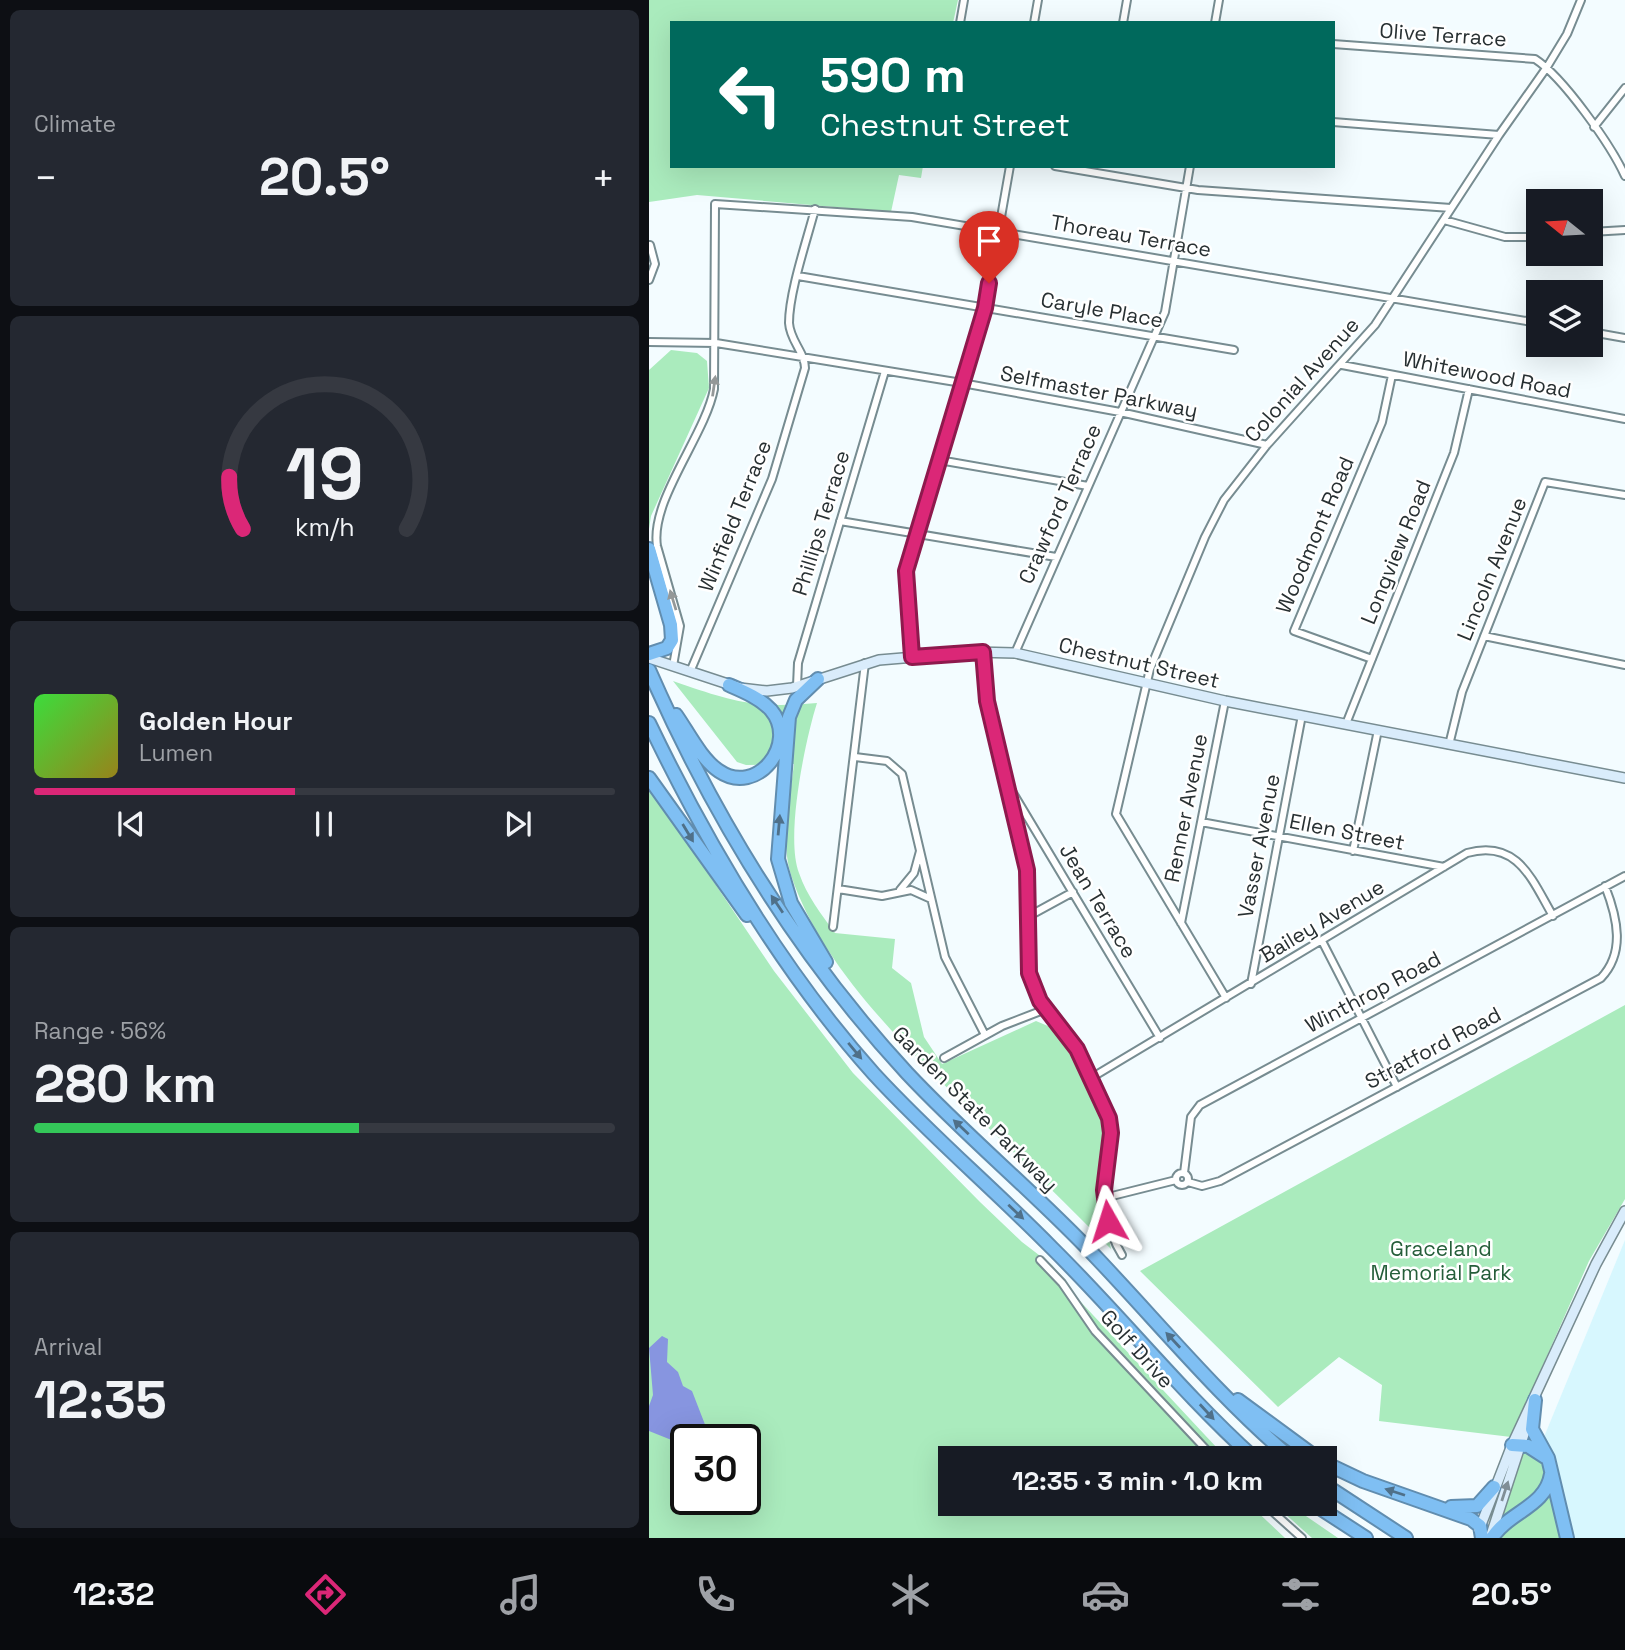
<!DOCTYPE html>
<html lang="en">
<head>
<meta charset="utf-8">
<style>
	:root { --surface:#171b24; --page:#242831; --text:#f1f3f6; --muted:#9ea1a6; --line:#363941; --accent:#db2777 }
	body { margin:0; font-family:"Space Grotesk",sans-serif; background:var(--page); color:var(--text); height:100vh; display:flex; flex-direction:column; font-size:26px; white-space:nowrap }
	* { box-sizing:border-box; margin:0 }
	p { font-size:23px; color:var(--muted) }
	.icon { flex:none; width:38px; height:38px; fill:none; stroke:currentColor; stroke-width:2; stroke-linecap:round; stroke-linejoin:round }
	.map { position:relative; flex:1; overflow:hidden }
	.sheet { display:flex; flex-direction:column; gap:10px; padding:10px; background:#0d0f14; width:649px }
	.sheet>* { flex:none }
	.hud { position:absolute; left:21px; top:21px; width:665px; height:147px; border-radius:0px; box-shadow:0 7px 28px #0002; background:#00695c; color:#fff; overflow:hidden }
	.needle { width:46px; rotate:288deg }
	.tools { position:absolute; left:877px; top:189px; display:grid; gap:14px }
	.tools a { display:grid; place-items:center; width:77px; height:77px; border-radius:0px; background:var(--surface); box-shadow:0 7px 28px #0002; font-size:35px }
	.speed { position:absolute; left:21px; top:1424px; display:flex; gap:14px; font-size:35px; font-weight:700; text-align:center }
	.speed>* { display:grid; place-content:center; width:91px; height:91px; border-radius:50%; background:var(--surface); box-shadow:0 7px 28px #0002; line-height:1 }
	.speed .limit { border:4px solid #111; border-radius:10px; background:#fff; color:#111 }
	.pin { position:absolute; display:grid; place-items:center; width:60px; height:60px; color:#fff; margin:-72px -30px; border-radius:50% 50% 50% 0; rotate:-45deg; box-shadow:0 0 7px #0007 }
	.pin .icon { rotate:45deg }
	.me { position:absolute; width:77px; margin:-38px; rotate:354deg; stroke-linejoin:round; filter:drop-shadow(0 0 5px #0008) }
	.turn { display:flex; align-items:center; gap:24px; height:147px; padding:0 35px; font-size:32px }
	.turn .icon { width:91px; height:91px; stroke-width:2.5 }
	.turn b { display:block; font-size:49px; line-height:60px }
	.big { font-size:52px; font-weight:700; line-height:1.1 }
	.sheet .tile { flex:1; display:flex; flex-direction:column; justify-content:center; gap:10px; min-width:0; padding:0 24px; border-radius:10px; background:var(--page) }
	.sheet .dial { align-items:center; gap:0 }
	.dial svg { height:182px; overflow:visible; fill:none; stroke:var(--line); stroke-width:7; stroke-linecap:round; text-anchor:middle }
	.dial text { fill:var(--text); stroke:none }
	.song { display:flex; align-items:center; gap:21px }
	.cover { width:84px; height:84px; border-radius:10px; background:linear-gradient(135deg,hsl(120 70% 55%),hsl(50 70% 35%)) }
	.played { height:7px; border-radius:4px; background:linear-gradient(90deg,var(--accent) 45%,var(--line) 45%) }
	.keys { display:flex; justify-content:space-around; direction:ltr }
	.heat { display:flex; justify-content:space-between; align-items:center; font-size:38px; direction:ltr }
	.charge { height:10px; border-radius:5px; background:linear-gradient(90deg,#34c759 56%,var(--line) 0) }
	.trip { position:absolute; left:289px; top:1446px; width:399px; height:70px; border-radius:0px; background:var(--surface); box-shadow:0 7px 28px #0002; font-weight:700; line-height:70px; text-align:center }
	.tabs { display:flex; height:112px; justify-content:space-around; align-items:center; background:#090b0e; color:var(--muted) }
	.tabs .icon { width:49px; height:49px }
	.tabs .current { color:var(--accent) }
	.tabs b { font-size:32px; color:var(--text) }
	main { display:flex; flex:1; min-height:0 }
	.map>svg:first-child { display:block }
	.built { fill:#d7f7fe }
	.green { fill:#aaebbd; fill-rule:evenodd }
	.water { fill:#8795e0 }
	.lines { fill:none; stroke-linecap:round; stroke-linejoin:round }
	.minor-casing { stroke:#778c91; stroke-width:10 }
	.secondary-casing { stroke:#778c91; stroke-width:12 }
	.motorway-casing { stroke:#618daf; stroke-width:16 }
	.minor { stroke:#fff; stroke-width:6 }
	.secondary { stroke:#d9ecfb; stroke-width:9 }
	.motorway { stroke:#7fbff3; stroke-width:12 }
	.oneway { fill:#949898 }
	.oneway2 { fill:#4f7089 }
	.oneway3 { fill:#808e96 }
	.route-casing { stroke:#8e194d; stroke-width:18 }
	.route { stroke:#db2777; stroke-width:12 }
	.labels { text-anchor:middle; stroke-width:5; stroke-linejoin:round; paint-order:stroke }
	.street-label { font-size:21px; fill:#283032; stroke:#fff }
	.park-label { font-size:21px; fill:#255e3a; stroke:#fff }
</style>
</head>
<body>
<main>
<section class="sheet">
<div class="tile"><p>Climate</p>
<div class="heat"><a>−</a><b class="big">20.5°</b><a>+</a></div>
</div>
<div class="tile dial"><svg viewBox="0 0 100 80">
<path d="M14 69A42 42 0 1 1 86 69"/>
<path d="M14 69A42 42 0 0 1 8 46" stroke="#db2777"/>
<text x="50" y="56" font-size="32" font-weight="700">19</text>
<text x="50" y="72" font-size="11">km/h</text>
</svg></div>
<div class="tile">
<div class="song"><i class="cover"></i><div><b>Golden Hour</b><p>Lumen</p></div></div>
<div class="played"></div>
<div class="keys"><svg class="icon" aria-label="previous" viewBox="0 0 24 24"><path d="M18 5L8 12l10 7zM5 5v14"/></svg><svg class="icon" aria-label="pause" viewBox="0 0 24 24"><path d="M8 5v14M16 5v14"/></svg><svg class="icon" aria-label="next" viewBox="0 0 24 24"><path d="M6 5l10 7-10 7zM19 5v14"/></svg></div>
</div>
<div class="tile"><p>Range · 56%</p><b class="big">280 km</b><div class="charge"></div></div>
<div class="tile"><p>Arrival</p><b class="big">12:35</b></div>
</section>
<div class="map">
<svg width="976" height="1538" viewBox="0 0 976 1538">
	<rect width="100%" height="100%" fill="#f3fcff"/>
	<path class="built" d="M976 1240V1538H925L895 1437Z"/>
	<path class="green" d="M0 0H309L304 23H23V166H274L272 178 250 175 242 212 48 195 0 202Z
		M22 350 48 353 58 361 60 388 2 516 0 529V370Z
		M24 681C82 701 105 709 168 703 156 741 136 837 150 873 158 896 172 914 186 933L246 939 243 968 262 983 275 1037 293 1064 387 1021 406 1029 435 1076 456 1121 452 1200 462 1249C418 1205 374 1161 329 1118 260 1050 173 969 142 875 131 840 141 799 145 764L97 765 88 762Z
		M0 786 125 971 204 1073 331 1202 373 1242 403 1265 430 1300 569 1449 560 1458H301V1503H599L636 1538H0ZM37 1440H96V1500H37Z
		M976 1005V1199L940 1261 862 1437 730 1421 733 1385 690 1357 629 1407 491 1271Z
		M874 1451C893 1456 898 1468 897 1486L855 1518V1507Z
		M900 1493 903 1494 913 1538H847Z
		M624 1503H638L689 1538H663Z"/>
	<path class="water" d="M13 1336 19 1339 18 1362 29 1372 34 1386 43 1391 62 1440 25 1441 0 1431V1406L4 1395 0 1348Z"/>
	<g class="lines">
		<defs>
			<path id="minor" d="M311 23 315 0
				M385 23 389 0
				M474 23 478 0
				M566 23 570 0
				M684 44 886 59C914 77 962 145 976 176
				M684 122 850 135
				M945 127 976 88
				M406 166 549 190 802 208
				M795 220 856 237H889
				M942 232 976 230
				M149 276 585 350
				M0 280 6 264 1 245
				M942 332 976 338
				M0 342 67 343 313 383 471 412 618 445
				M693 365 976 419
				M290 460 439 486
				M191 521 407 557
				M835 636 976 665
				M334 652C333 728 368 801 379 876 384 913 371 950 385 987 392 1006 407 1018 418 1034 435 1059 453 1091 460 1120 463 1132 460 1145 459 1157 455 1191 454 1225 473 1255
				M366 653 516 312 541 166
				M263 657 257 571 336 308 361 166
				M723 659 645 631 733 422 743 375
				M24 666 31 626 8 546C1 500 56 436 65 389L66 204 263 217 889 323
				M41 672 123 479 156 368C156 352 141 341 140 323 140 292 158 240 166 209
				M148 686 149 663 236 371
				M697 724 805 453 820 389
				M800 745 813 692 896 482 976 495
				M206 757 238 761 253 774 296 957 336 1035
				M361 788 511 1038
				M552 822 795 867
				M704 851 729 730
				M189 889 233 896 262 890 282 899
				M251 890 265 873 271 851
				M380 916 424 892
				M532 923 576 701
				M184 927 216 663
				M673 941 748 1087
				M602 984 653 715
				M577 998 467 814 501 669 556 537 575 500 618 445 726 325 850 135 898 67 918 34 932 0
				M295 1058 353 1026 397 1009
				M442 1078 818 853C869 839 883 880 904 916
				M527 1179a6 6 0 1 1 12 0a6 6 0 1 1-12 0Z
				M535 1173 542 1117 551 1105 976 876
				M539 1182 553 1186 571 1181 952 978C976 953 969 919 956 886
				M455 1198 527 1180
				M391 1260 413 1283 446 1331 565 1458
				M614 1503 653 1538"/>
			<path id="secondary" d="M0 658 91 688 118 691 143 688 230 660 326 652 366 653 576 701 976 778
				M830 1530 863 1445 947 1264 976 1211
				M842 1535 878 1425"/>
			<path id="motorway" d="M0 549 22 625 23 640 18 648 0 654
				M0 670C64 816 150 956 258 1073 317 1136 384 1191 443 1253 509 1322 569 1396 642 1458
				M169 679 147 700 140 717 129 859 142 903 177 962
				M27 715C39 732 52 759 70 771 108 797 150 743 122 710 111 698 94 691 80 685
				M0 723C60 848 132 970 225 1074 281 1135 345 1189 403 1248 472 1316 533 1393 605 1458
				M0 778 98 915
				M589 1400 668 1458
				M886 1400 883 1429 899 1458 918 1538
				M863 1445 879 1446 896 1457
				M676 1463 714 1481 822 1519 831 1526 833 1538
				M676 1485 757 1538
				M663 1503 717 1538
				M802 1507 828 1506 845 1487
				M843 1538C859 1512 897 1507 902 1474"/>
		</defs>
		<use href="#minor" class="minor-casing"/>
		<use href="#secondary" class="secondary-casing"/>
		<use href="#motorway" class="motorway-casing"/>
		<use href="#minor" class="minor"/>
		<use href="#secondary" class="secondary"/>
		<use href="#motorway" class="motorway"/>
	</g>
	<defs><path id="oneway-solid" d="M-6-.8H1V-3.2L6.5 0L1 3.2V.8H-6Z" transform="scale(1.75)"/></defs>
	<g class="oneway">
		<use href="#oneway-solid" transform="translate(65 386) rotate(-82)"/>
		<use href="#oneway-solid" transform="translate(24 600) rotate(-107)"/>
	</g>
	<g class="oneway2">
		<use href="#oneway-solid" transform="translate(130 825) rotate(-85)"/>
		<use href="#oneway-solid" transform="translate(39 833) rotate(59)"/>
		<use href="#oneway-solid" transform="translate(128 904) rotate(-124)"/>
		<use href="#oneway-solid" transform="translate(206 1051) rotate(50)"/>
		<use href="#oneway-solid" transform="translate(312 1127) rotate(-137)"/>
		<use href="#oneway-solid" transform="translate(367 1212) rotate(43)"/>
		<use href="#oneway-solid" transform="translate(524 1340) rotate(-133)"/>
		<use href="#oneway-solid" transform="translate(558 1412) rotate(47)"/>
		<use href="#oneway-solid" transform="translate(746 1492) rotate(-162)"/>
	</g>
	<use class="oneway3" href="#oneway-solid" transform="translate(856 1491) rotate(-72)"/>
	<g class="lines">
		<defs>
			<path id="route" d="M340 283 336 308 257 571 263 657 334 652 338 701 378 870 380 973 391 1001 428 1049 460 1118 462 1133 455 1190 459 1221"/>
		</defs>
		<use href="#route" class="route-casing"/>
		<use href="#route" class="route"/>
	</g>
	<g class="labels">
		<g class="street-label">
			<text transform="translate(794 35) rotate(4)" y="7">Olive Terrace</text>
			<text transform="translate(482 236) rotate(10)" y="7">Thoreau Terrace</text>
			<text transform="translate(453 310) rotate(10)" y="7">Caryle Place</text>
			<text transform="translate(838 375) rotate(11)" y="7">Whitewood Road</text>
			<text transform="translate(653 380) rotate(-48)" y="7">Colonial Avenue</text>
			<text transform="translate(450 392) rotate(11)" y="7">Selfmaster Parkway</text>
			<text transform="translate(411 504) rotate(-66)" y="7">Crawford Terrace</text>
			<text transform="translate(86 516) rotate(-68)" y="7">Winfield Terrace</text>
			<text transform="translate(172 523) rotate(-73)" y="7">Phillips Terrace</text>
			<text transform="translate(666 535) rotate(-67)" y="7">Woodmont Road</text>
			<text transform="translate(747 552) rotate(-68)" y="7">Longview Road</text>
			<text transform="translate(843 569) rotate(-68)" y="7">Lincoln Avenue</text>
			<text transform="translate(490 663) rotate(13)" y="7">Chestnut Street</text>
			<text transform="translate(537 808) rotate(-79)" y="7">Renner Avenue</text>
			<text transform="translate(698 832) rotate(11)" y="7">Ellen Street</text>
			<text transform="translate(610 846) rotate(-79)" y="7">Vasser Avenue</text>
			<text transform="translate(449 901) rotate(59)" y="7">Jean Terrace</text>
			<text transform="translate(673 921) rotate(-31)" y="7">Bailey Avenue</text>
			<text transform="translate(724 992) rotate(-28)" y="7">Winthrop Road</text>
			<text transform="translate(784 1048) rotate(-28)" y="7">Stratford Road</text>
			<text transform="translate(326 1109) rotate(45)" y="7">Garden State Parkway</text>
			<text transform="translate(488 1349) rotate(48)" y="7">Golf Drive</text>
		</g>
		<g class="park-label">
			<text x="792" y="1256">Graceland<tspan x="792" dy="24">Memorial Park</tspan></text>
		</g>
	</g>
</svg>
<div class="tools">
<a><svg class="needle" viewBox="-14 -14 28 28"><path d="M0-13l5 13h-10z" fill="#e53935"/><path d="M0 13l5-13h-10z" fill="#9ea1a6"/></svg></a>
<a><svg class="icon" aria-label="layers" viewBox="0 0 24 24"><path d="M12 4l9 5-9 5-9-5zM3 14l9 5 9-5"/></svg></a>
</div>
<div class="speed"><div class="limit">30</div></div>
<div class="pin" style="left:340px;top:283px;background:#d93025"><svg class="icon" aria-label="arrive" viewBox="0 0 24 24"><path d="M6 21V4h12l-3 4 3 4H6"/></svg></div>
<svg class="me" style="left:459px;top:1221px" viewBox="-20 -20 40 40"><path d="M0-17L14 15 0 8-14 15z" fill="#db2777" stroke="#fff" stroke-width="4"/></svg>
<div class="trip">12:35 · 3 min · 1.0 km</div>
<div class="hud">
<div class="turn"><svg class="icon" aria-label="left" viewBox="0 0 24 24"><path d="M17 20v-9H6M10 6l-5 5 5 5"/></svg><div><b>590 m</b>Chestnut Street</div></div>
</div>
</div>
</main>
<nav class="tabs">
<b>12:32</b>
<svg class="icon current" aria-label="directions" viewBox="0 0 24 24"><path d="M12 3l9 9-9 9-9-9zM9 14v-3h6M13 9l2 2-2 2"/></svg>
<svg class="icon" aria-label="music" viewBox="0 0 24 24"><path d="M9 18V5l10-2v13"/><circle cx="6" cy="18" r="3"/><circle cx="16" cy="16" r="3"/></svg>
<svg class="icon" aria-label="phone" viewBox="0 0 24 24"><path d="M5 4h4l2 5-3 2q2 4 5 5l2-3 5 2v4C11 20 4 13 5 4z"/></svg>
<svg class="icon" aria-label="climate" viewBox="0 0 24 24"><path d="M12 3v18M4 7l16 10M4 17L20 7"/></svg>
<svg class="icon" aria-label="car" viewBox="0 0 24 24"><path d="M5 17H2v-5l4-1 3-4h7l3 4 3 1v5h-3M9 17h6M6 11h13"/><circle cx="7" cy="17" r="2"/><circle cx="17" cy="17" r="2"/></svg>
<svg class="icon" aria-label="filters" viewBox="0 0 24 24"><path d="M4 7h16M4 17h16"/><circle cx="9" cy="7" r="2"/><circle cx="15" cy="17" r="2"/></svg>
<b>20.5°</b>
</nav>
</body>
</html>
